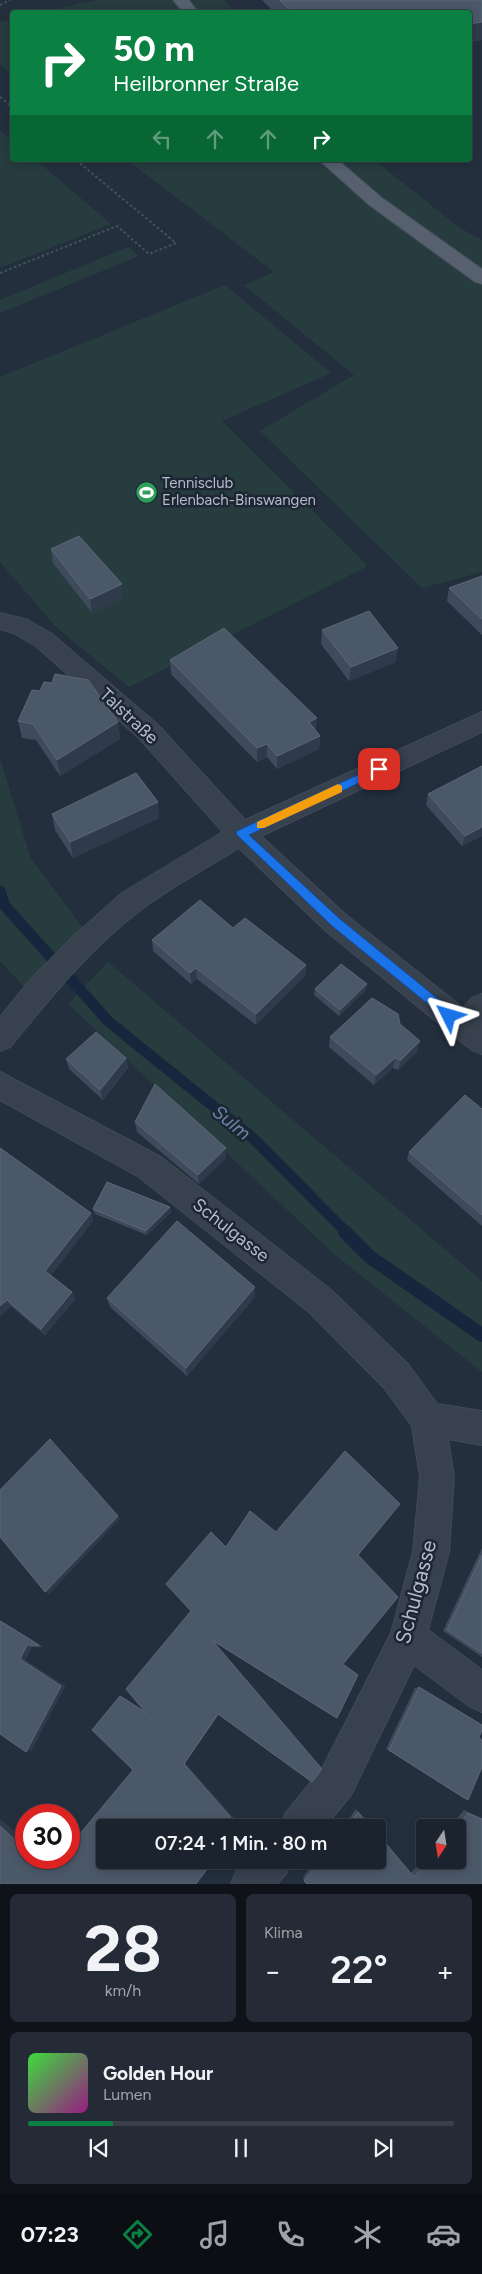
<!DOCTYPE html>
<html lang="de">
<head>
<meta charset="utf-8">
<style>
	:root { --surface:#1b232e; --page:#242b36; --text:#f1f3f6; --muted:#a0a4aa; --line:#39404a; --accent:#0b8043 }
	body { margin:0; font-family:Figtree,sans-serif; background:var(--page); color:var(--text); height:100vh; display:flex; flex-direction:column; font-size:19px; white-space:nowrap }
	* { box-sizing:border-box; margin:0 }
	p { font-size:16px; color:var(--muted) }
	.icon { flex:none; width:28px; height:28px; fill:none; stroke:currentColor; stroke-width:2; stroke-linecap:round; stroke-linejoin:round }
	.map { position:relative; height:1884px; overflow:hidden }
	.side { display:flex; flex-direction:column; gap:10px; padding:10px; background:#0f1319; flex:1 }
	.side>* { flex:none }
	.top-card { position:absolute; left:10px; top:10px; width:462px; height:152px; border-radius:5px; box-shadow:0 2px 8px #0003,0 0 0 1px var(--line); background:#0b8043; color:#fff; overflow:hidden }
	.needle { width:32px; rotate:192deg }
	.buttons { position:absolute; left:416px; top:1819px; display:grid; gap:10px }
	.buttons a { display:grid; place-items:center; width:50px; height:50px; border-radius:5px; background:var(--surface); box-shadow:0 2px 8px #0003,0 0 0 1px var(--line); font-size:25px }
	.speed { position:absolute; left:15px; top:1804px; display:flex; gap:10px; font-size:25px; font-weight:700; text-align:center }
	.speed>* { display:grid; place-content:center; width:65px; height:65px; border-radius:50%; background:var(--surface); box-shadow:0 2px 8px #0003,0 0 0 1px var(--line); line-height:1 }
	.speed .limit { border:8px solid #d22; background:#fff; color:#111 }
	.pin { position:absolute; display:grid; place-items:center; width:42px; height:42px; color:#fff; margin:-21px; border-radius:10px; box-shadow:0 2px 8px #0006 }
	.me { position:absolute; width:55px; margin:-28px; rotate:310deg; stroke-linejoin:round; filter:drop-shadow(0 0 4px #0008) }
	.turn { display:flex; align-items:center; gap:18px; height:105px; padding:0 20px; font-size:22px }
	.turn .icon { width:65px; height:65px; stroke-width:2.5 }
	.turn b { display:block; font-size:35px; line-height:42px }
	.lanes { display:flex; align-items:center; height:48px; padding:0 20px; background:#0003; justify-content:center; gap:25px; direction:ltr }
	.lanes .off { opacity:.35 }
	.big { font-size:38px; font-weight:600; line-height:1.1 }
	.side .card { flex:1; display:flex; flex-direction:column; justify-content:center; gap:8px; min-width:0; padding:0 18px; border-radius:8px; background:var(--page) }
	.side .dial { align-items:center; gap:0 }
	.dial b { font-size:65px; line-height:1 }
	.song { display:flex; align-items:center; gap:15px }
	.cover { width:60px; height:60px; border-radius:8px; background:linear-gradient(135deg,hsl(120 70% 55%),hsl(310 70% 35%)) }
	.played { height:5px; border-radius:2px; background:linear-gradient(90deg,var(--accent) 20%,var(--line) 20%) }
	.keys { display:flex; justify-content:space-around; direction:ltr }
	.heat { display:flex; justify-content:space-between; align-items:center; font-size:28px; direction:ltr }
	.side .tiles { flex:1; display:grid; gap:10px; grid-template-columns:1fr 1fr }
	.card:last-child { grid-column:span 2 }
	.trip { position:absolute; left:96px; top:1819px; width:290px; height:50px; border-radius:5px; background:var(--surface); box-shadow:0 2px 8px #0003,0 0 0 1px var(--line); font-weight:600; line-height:50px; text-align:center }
	.tab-bar { display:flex; height:80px; justify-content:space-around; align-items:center; background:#0b0e12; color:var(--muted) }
	.tab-bar .icon { width:35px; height:35px }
	.tab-bar .active { color:var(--accent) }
	.tab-bar b { font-size:22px; color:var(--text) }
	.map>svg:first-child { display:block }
	.green { fill:#263c3f }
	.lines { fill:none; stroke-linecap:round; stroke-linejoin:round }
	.stream-far1 { stroke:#17263c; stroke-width:11 }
	.stream { stroke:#17263c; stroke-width:14 }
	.minor-casing { stroke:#414a57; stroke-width:2 }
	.major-casing { stroke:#414a57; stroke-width:2 }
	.path { stroke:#3f5557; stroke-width:2; stroke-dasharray:2.5 2.5; stroke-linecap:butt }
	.minor { fill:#38414e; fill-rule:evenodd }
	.major { fill:#56606e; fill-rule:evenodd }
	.wall { fill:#3f4b5c }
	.shaded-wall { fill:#2f3b4b }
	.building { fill:#4b5868; stroke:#5c6777 }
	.route { fill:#1a73e8; stroke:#114b97 }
	.slow { fill:#f59e0b }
	.labels { text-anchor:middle; stroke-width:5; stroke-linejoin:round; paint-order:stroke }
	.far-poi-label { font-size:15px; fill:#b4bcc9; stroke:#1d2633; text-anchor:start }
	.street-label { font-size:18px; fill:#b4bcc9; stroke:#1d2633 }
	.water-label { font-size:19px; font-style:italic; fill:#6d86a8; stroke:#1d2633 }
	.near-street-label { font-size:21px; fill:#b4bcc9; stroke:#1d2633 }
</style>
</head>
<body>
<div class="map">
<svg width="482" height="1884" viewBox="0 0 482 1884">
	<rect width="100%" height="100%" fill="#242f3e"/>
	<path class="green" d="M97 0H224L235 12H41Z
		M12 19V74L0 64V22Z
		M0 130 12 140V160H36L111 224 0 268Z
		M127 160H374L460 228 482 240V572L422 588 260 431 354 375 244 285 274 272Z
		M128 247 139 256 0 313V300Z
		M225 285 331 373 222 421 368 566 129 687 57 628 0 562V377Z
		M0 758 31 859 84 929 24 987 0 961Z
		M108 962 482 1281V1372L334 1254 68 1004Z"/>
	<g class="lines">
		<path class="stream-far1" d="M0 891 5 906 109 1022 254 1139 347 1233"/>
		<path class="stream" d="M345 1232 370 1257 482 1335"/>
		<defs>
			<path id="minor" d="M0 613 28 620 52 634 158 725 245 820 482 712V732L261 836 346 915 463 1008 472 998 482 994V1054L472 1050 454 1036 326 931 239 848C207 868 172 886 142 909 91 947 50 998 10 1047L0 1051V1017L32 978 74 936 122 893 223 832 140 739 36 646 13 633 0 629Z
				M0 1072 161 1157 331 1290 408 1364 437 1404 482 1411V1445L448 1439 454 1477 449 1552 428 1630 482 1670V1712L469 1706 414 1665 351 1795 324 1828H280L285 1814 323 1767 391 1633 413 1552 420 1477 412 1426 384 1388 309 1312 139 1177 0 1100Z
				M246 1860H292L286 1874 277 1884H231L237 1870Z"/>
			<path id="major" d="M173 0H189L198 12H183Z
				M319 160H338L381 197 482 269V284L475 282 369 205Z"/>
		</defs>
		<use href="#minor" class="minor-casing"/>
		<use href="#major" class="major-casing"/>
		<path class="path" d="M0 5 10 0
			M0 97 12 107
			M0 273 117 226 149 254 176 243 76 160"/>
		<use href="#minor" class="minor"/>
		<use href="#major" class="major"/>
	</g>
	<path class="wall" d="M262 0H482V40L470 42V12H274Z
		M51 549 123 598 92 613 53 563Z
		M482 576V635L447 601 449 588Z
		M322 630 396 662 349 681 321 644Z
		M170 660 316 731 320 736 319 749 277 769 267 757 257 762 171 674Z
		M18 721 118 722 120 739 60 776 36 740 22 738Z
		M482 766V836L462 846 426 805 428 794Z
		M52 814 159 818 73 858 55 830Z
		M233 928 306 965 305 976 256 1025 197 979 191 984 153 951 152 940Z
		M315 989 366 990 339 1016 314 995Z
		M330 1037 417 1052 398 1070 393 1068 374 1085 329 1047Z
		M126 1058 128 1068 103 1100 69 1069 66 1059Z
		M482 1109V1226L407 1160 409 1152Z
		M135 1122 226 1148V1158L199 1184 137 1132Z
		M0 1148 91 1213 93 1221 51 1275 72 1292 75 1299 45 1335 11 1306 0 1316Z
		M170 1207 171 1212 147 1235 95 1214 93 1209Z
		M255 1287V1297L187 1376 110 1307 107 1298Z
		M276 1532 358 1555 343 1664 337 1718 334 1717 214 1642 219 1714 185 1763 240 1825 0 1884V1819L26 1842V1858H43L47 1861 69 1858 133 1770 123 1697 144 1710 191 1611 166 1584 226 1547Z
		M482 1548V1657L443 1631Z
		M0 1620 43 1647H32L25 1660 65 1686 31 1751Z
		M419 1687 468 1800 463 1798 386 1749 415 1688Z
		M356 1809 358 1812 372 1828H342Z
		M464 1810 482 1819V1884L304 1881 303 1877 316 1860H378L411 1873 425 1856V1860H458V1828H449Z"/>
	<path class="shaded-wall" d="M482 22V40L470 42V24Z
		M122 584 123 598 92 613 90 599Z
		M398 648 396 662 349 681 351 667Z
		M317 718 316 732 309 722Z
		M118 722 120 739 60 776 57 760Z
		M320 736 319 749 277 769V756Z
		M267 744V757L257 762V748Z
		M158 802 159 818 73 858 70 842Z
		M482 827V836L462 846 465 836Z
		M306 965 305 976 256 1025V1014Z
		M196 968 197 979 191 984 190 973Z
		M367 984 366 990 339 1016 340 1010Z
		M420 1041 417 1052 398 1070 401 1060Z
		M126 1058 128 1068 103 1100 100 1090Z
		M395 1058 393 1068 374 1085 376 1075Z
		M226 1148V1158L199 1184 198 1175Z
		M170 1207 171 1212 147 1235 146 1231Z
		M91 1213 93 1221 49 1278 45 1271Z
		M255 1287V1297L187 1376 186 1368Z
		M72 1292 75 1299 45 1335 41 1329Z
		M7 1300 11 1306 0 1316V1306Z
		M118 1516 120 1519 49 1594 45 1592Z
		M0 1620 43 1647 39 1645 0 1621Z
		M27 1645 32 1647 25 1660 65 1686 31 1751 26 1752 20 1659Z
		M120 1696 123 1697 148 1713H146Z
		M185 1763 240 1825V1827L184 1764Z
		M0 1819 26 1842V1850L0 1826Z
		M34 1858H43L47 1861 43 1865Z"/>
	<path class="building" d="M280 0H482V22L470 24V12H292Z
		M79 536 122 584 90 599 51 549Z
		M482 576V619L449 588Z
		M369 611 398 648 351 667 322 630Z
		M224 628 317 718 309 722 320 736 277 756 267 744 257 748 170 660Z
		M55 674 88 680 118 722 57 760 33 724 18 721 32 690 40 691 44 682 52 683Z
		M482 766V827L465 836 428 794Z
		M136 773 158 802 70 842 52 814Z
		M200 900 233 928 245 918 306 965 256 1014 196 968 190 973 152 940Z
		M341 964 367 984 340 1010 315 989Z
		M372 998 398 1014 400 1024 420 1041 401 1060 395 1058 376 1075 330 1037Z
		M96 1032 126 1058 100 1090 66 1059Z
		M155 1084 226 1148 198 1175 135 1122Z
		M465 1095 482 1109V1215L409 1152Z
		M0 1148 91 1213 45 1271 72 1292 41 1329 7 1300 0 1306Z
		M107 1182 170 1207 146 1231 93 1209Z
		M177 1221 255 1287 186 1368 107 1298Z
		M50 1439 118 1516 45 1592 0 1537V1490Z
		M345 1451 400 1504 358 1555 398 1597 343 1664 358 1675 337 1718 212 1640 322 1769 312 1782 218 1714 184 1764 240 1828H105V1860H214L196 1884H0V1826L26 1850V1858H34L43 1865 50 1858H69V1847L133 1770 92 1730 120 1696 146 1713 126 1689 191 1611 166 1584 211 1532 226 1547 250 1511 276 1532Z
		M482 1555V1653L447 1630Z
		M0 1621 39 1645H27L20 1659 61 1686 26 1752 0 1734Z
		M419 1687 482 1725V1730L479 1737 482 1741V1767L468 1800 389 1750Z
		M358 1812 372 1828H346Z
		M468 1813 482 1819V1884H307L304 1881 320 1860H378V1834L414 1877 429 1860H458V1828H456Z"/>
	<path class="route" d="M379 765 382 766V772L249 835 340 919 454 1012V1020L449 1021 332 926 236 834 237 831Z"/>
	<path class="slow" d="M338 784 342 786V792L264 828H257V822Z"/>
	<defs>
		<symbol id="stadium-disc" viewBox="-11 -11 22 22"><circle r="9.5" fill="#2e9e5b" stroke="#1d2633"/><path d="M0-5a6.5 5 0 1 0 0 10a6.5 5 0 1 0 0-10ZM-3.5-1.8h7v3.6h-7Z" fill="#fff"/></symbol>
	</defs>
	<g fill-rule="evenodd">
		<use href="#stadium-disc" x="134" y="480" width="25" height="25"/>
	</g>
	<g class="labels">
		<g class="far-poi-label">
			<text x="162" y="488">Tennisclub<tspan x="162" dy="17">Erlenbach-Binswangen</tspan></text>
		</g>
		<g class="street-label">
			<text transform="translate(129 716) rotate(43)" y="6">Talstraße</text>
			<text transform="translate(231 1230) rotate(38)" y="6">Schulgasse</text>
		</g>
		<g class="water-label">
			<text transform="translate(232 1122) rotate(39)" y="7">Sulm</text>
		</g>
		<g class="near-street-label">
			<text transform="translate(416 1592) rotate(-75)" y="7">Schulgasse</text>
		</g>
	</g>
</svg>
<div class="buttons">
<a><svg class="needle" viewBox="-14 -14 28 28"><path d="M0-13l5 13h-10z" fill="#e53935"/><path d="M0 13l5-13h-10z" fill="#a0a4aa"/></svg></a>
</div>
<div class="speed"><div class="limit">30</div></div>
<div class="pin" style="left:379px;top:769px;background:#d93025"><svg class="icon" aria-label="arrive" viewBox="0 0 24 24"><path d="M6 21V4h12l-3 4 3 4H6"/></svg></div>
<svg class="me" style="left:449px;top:1016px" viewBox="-20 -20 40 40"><path d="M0-17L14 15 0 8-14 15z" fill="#1a73e8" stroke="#fff" stroke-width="4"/></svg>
<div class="trip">07:24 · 1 Min. · 80 m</div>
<div class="top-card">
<div class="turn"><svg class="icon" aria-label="right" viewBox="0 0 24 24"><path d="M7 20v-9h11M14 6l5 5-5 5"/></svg><div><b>50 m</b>Heilbronner Straße</div></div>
<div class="lanes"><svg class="icon off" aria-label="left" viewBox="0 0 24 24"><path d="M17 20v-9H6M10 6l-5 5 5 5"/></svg><svg class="icon off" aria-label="ahead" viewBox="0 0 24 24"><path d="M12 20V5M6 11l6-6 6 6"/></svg><svg class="icon off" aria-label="ahead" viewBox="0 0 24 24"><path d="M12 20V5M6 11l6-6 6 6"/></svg><svg class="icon" aria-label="right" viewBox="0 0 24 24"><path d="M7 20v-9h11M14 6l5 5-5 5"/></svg></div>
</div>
</div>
<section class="side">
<div class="tiles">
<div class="card dial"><b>28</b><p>km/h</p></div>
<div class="card"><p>Klima</p>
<div class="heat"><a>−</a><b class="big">22°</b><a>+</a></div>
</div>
<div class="card">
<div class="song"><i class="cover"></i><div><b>Golden Hour</b><p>Lumen</p></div></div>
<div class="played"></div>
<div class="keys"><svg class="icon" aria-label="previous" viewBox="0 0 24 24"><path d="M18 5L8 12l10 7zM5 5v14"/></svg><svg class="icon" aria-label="pause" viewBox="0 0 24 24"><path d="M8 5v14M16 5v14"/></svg><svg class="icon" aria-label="next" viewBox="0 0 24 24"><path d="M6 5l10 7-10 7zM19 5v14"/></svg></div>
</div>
</div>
</section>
<nav class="tab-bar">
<b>07:23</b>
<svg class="icon active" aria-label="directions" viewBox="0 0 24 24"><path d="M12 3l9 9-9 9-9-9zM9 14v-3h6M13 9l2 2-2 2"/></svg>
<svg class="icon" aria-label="music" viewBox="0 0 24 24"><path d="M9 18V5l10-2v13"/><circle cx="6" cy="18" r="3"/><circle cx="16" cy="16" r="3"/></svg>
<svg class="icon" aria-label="phone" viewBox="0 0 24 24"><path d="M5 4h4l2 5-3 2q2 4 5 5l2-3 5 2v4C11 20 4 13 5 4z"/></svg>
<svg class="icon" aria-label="climate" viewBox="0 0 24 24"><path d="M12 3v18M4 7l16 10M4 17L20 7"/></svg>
<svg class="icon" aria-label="car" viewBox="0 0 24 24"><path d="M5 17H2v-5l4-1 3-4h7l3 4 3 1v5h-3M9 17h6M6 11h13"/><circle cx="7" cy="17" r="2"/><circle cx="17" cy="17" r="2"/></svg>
</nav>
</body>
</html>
